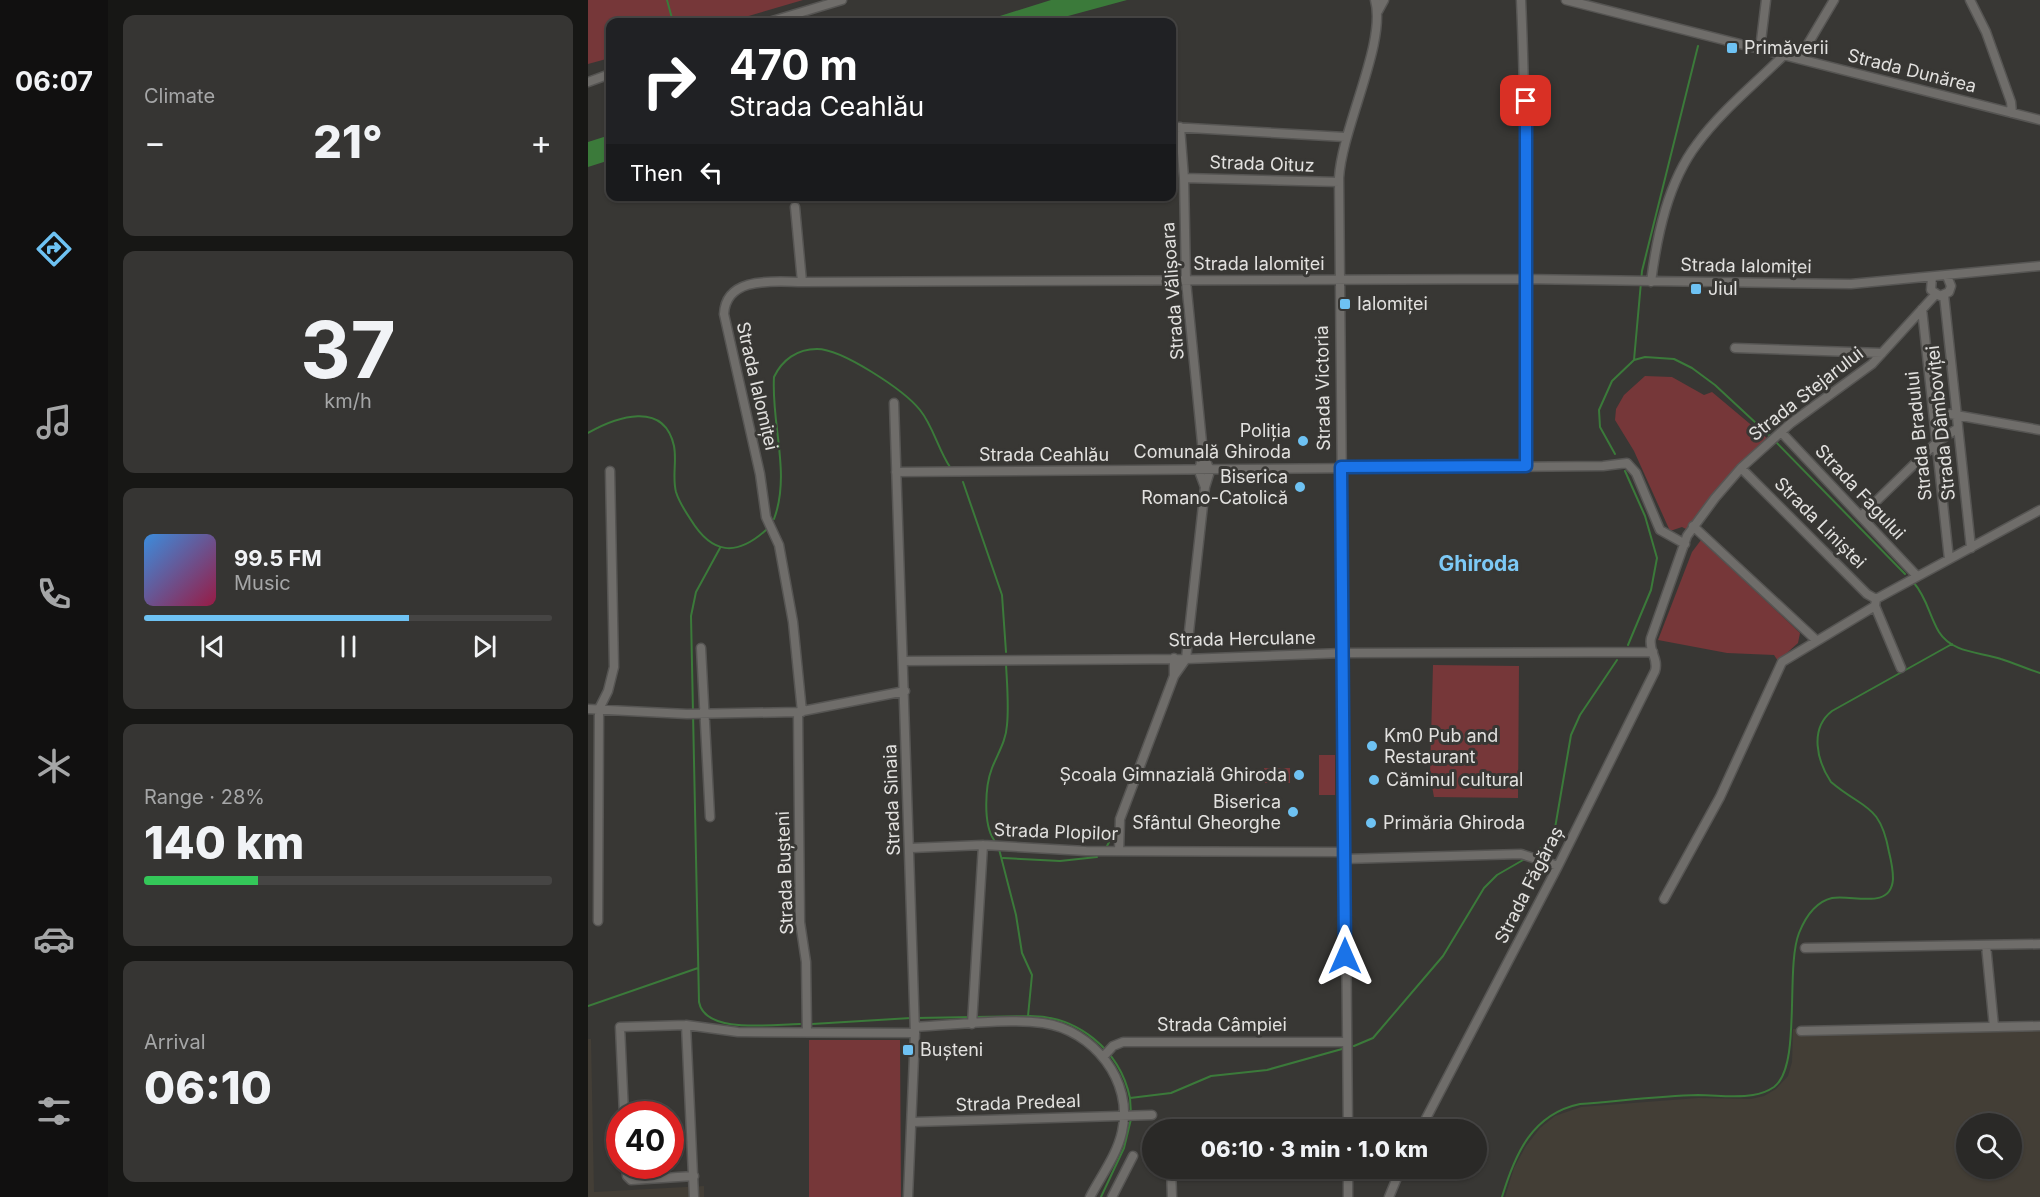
<!DOCTYPE html>
<html lang="en">
<head>
<meta charset="utf-8">
<style>
	:root { --surface:#2a2927; --page:#363533; --text:#f1f3f6; --muted:#a5a6a7; --line:#464544; --accent:#6ec2f3 }
	body { margin:0; font-family:Inter,sans-serif; background:var(--page); color:var(--text); height:100vh; display:flex; flex-direction:column; font-size:22px; white-space:nowrap }
	* { box-sizing:border-box; margin:0 }
	p { font-size:20px; color:var(--muted) }
	.icon { flex:none; width:33px; height:33px; fill:none; stroke:currentColor; stroke-width:2; stroke-linecap:round; stroke-linejoin:round }
	.map { position:relative; flex:1; overflow:hidden }
	.details { display:flex; flex-direction:column; gap:15px; padding:15px; background:#171715; width:480px }
	.details>* { flex:none }
	.top-card { position:absolute; left:18px; top:18px; width:570px; height:183px; border-radius:12px; box-shadow:0 2px 4px #0004,0 0 0 2px var(--line); background:#202124; color:#fff; overflow:hidden }
	.controls { position:absolute; left:1368px; top:1113px; display:grid; gap:12px }
	.controls a { display:grid; place-items:center; width:66px; height:66px; border-radius:50%; background:var(--surface); box-shadow:0 2px 4px #0004,0 0 0 2px var(--line); font-size:30px }
	.speed { position:absolute; left:18px; top:1101px; display:flex; gap:12px; font-size:30px; font-weight:700; text-align:center }
	.speed>* { display:grid; place-content:center; width:78px; height:78px; border-radius:50%; background:var(--surface); box-shadow:0 2px 4px #0004,0 0 0 2px var(--line); line-height:1 }
	.speed .limit { border:9px solid #d22; background:#fff; color:#111 }
	.pin { position:absolute; display:grid; place-items:center; width:51px; height:51px; color:#fff; margin:-26px; border-radius:12px; box-shadow:0 3px 9px #0006 }
	.me { position:absolute; width:66px; margin:-33px; rotate:0deg; stroke-linejoin:round; filter:drop-shadow(0 0 4px #0008) }
	.turn { display:flex; align-items:center; gap:21px; height:126px; padding:0 24px; font-size:27px }
	.turn .icon { width:78px; height:78px; stroke-width:2.5 }
	.turn b { display:block; font-size:42px; line-height:51px }
	.then { display:flex; align-items:center; height:57px; padding:0 24px; background:#0003; gap:12px; font-size:22px }
	.big { font-size:45px; font-weight:800; line-height:1.1 }
	.details .card { flex:1; display:flex; flex-direction:column; justify-content:center; gap:9px; min-width:0; padding:0 21px; border-radius:12px; background:var(--page) }
	.details .dial { align-items:center; gap:0 }
	.dial b { font-size:78px; line-height:1 }
	.song { display:flex; align-items:center; gap:18px }
	.cover { width:72px; height:72px; border-radius:9px; background:linear-gradient(135deg,hsl(210 70% 55%),hsl(340 70% 35%)) }
	.played { height:6px; border-radius:3px; background:linear-gradient(90deg,var(--accent) 65%,var(--line) 65%) }
	.keys { display:flex; justify-content:space-around; direction:ltr }
	.heat { display:flex; justify-content:space-between; align-items:center; font-size:33px; direction:ltr }
	.charge { height:9px; border-radius:4px; background:linear-gradient(90deg,#34c759 28%,var(--line) 0) }
	.trip { position:absolute; left:554px; top:1119px; width:345px; height:60px; border-radius:30px; background:var(--surface); box-shadow:0 2px 4px #0004,0 0 0 2px var(--line); font-weight:800; line-height:60px; text-align:center }
	main { display:flex; flex:1; min-height:0 }
	.tab-bar { display:flex; flex-direction:column; width:108px; justify-content:space-around; align-items:center; background:#111010; color:var(--muted) }
	.tab-bar .icon { width:42px; height:42px }
	.tab-bar .current { color:var(--accent) }
	.tab-bar b { font-size:27px; color:var(--text) }
	.map>svg:first-child { display:block }
	.built { fill:#433e36; fill-rule:evenodd }
	.green { fill:#763739 }
	.water { fill:#3b7a3a }
	.lines { fill:none; stroke-linecap:round; stroke-linejoin:round }
	.stream { stroke:#3b7a3a; stroke-width:2 }
	.minor-casing { stroke:#565553; stroke-width:11 }
	.minor { stroke:#6f6d6a; stroke-width:8 }
	.route-casing { stroke:#114b97; stroke-width:15 }
	.route { stroke:#1a73e8; stroke-width:10 }
	.poi-dot { fill:#6ec2f3; stroke:#383734; stroke-width:2 }
	.labels { text-anchor:middle; stroke-width:6; stroke-linejoin:round; paint-order:stroke }
	.poi-label { font-size:18px; fill:#e2e1df; stroke:#383734; text-anchor:start }
	.street-label { font-size:18px; fill:#e2e1df; stroke:#383734 }
	.quarter-label { font-size:21px; font-weight:bold; fill:#7cc9f6; stroke:#383734 }
</style>
</head>
<body>
<main>
<nav class="tab-bar">
<b>06:07</b>
<svg class="icon current" aria-label="directions" viewBox="0 0 24 24"><path d="M12 3l9 9-9 9-9-9zM9 14v-3h6M13 9l2 2-2 2"/></svg>
<svg class="icon" aria-label="music" viewBox="0 0 24 24"><path d="M9 18V5l10-2v13"/><circle cx="6" cy="18" r="3"/><circle cx="16" cy="16" r="3"/></svg>
<svg class="icon" aria-label="phone" viewBox="0 0 24 24"><path d="M5 4h4l2 5-3 2q2 4 5 5l2-3 5 2v4C11 20 4 13 5 4z"/></svg>
<svg class="icon" aria-label="climate" viewBox="0 0 24 24"><path d="M12 3v18M4 7l16 10M4 17L20 7"/></svg>
<svg class="icon" aria-label="car" viewBox="0 0 24 24"><path d="M5 17H2v-5l4-1 3-4h7l3 4 3 1v5h-3M9 17h6M6 11h13"/><circle cx="7" cy="17" r="2"/><circle cx="17" cy="17" r="2"/></svg>
<svg class="icon" aria-label="filters" viewBox="0 0 24 24"><path d="M4 7h16M4 17h16"/><circle cx="9" cy="7" r="2"/><circle cx="15" cy="17" r="2"/></svg>
</nav>
<section class="details">
<div class="card"><p>Climate</p>
<div class="heat"><a>−</a><b class="big">21°</b><a>+</a></div>
</div>
<div class="card dial"><b>37</b><p>km/h</p></div>
<div class="card">
<div class="song"><i class="cover"></i><div><b>99.5 FM</b><p>Music</p></div></div>
<div class="played"></div>
<div class="keys"><svg class="icon" aria-label="previous" viewBox="0 0 24 24"><path d="M18 5L8 12l10 7zM5 5v14"/></svg><svg class="icon" aria-label="pause" viewBox="0 0 24 24"><path d="M8 5v14M16 5v14"/></svg><svg class="icon" aria-label="next" viewBox="0 0 24 24"><path d="M6 5l10 7-10 7zM19 5v14"/></svg></div>
</div>
<div class="card"><p>Range · 28%</p><b class="big">140 km</b><div class="charge"></div></div>
<div class="card"><p>Arrival</p><b class="big">06:10</b></div>
</section>
<div class="map">
<svg width="1452" height="1197" viewBox="0 0 1452 1197">
	<rect width="100%" height="100%" fill="#383734"/>
	<path class="built" d="M1452 1026V1197H917L926 1168 938 1146 952 1128 967 1116 993 1107 1110 1098 1163 1099 1176 1096 1188 1089 1200 1076 1204 1062 1205 1029ZM1378 1124H1424V1168H1378Z
		M0 1039H3L6 1192 116 1186V1197H0Z"/>
	<path class="green" d="M0 0H215L140 22H22V58L0 64Z
		M1057 376 1084 377 1116 395 1124 392 1180 439 1100 530 1094 527 1082 531 1046 451 1027 420 1028 409 1036 395Z
		M1113 540 1212 633 1210 643 1190 661 1186 655 1139 653 1070 640 1104 552Z
		M845 665 931 666 930 798 846 797 842 775Z
		M731 755H747V795H731Z
		M676 768H702V783H677Z
		M221 1040H312L313 1197H221Z"/>
	<path class="water" d="M463 0H539L458 22H393Z
		M22 135V160L0 167V142Z"/>
	<g class="lines">
		<path class="stream" d="M79 0 85 22
			M1046 360 1054 271 1110 46
			M0 433C28 417 76 400 86 446 89 461 84 477 88 492 91 502 97 511 103 520 124 554 148 557 178 530
			M1187 441 1317 574
			M1027 454 1012 427 1011 410 1024 381 1046 360 1057 357 1086 359 1104 368 1127 385 1183 437
			M1037 471 1057 516 1069 558 1063 590 1040 645
			M375 482 414 595 418 652
			M186 519C203 474 183 424 186 377 194 360 209 349 229 349 254 349 316 390 332 410 345 426 350 449 362 467
			M132 548 108 592 103 616 111 1002C117 1035 186 1024 212 1024
			M1326 583C1339 598 1341 615 1351 632 1364 653 1392 652 1413 659 1426 663 1439 669 1452 673
			M406 840C395 824 397 786 404 768 410 753 418 741 419 725 421 705 419 684 418 664
			M519 846 528 829
			M411 849 428 915 434 953 444 975 440 1016C489 1015 532 1050 542 1098L583 1093 623 1076 679 1070 754 1049
			M950 850 961 842 966 834 983 735 992 715 1029 660
			M415 858 472 861 509 857
			M0 1006 110 968
			M328 1018 440 1016
			M224 1024 323 1018
			M766 1046 785 1038 855 956 896 888 909 875 935 860
			M542 1098 543 1114
			M513 1197 536 1148 543 1119
			M914 1197C927 1154 944 1114 992 1104 1032 1101 1071 1096 1110 1095 1128 1095 1147 1098 1165 1095 1173 1094 1180 1091 1186 1087 1214 1066 1197 969 1211 933 1217 918 1227 902 1244 898 1264 894 1303 911 1305 879 1305 870 1303 860 1301 852 1292 803 1276 810 1243 782 1229 761 1221 729 1244 711L1364 644"/>
		<defs>
			<path id="minor" d="M933 0C940 155 936 311 938 466
				M978 0 1452 120
				M1382 0 1398 32 1423 102 1424 113
				M790 11 796 0
				M181 22 254 0
				M1172 49 1178 0
				M1211 59 1246 0
				M0 82 22 74
				M584 127 757 137
				M592 127 596 178 598 281 615 453
				M596 178 751 182
				M207 207 214 282
				M1344 277 1343 290 1352 296 1361 292 1363 286 1359 276
				M1063 282C1069 235 1080 182 1109 144 1133 111 1167 84 1196 55
				M1356 295 1383 548
				M1334 309 1361 559
				M1147 348 1294 353
				M306 403 327 1033 320 1197
				M1345 411 1452 430
				M1193 432 1328 575
				M1153 468 1279 594 1288 599
				M308 472 1015 466 1039 463 1048 473 1072 530 1097 544
				M1273 516 1348 443 1370 428
				M1105 526 1228 640
				M1288 599 1452 510
				M1287 606 1313 668
				M113 648 122 817
				M586 658V676L598 659 617 487 622 471 615 453 611 471 617 487
				M315 661 598 659 755 653 1065 652
				M0 709 99 714 210 712 317 691
				M210 712 212 922 218 962 219 1032
				M214 712 205 622 191 545 178 517 172 474 136 314C138 275 188 282 214 282L936 279 1263 284 1452 266
				M323 848 395 845 498 851 756 852
				M531 851 532 819 586 676
				M756 859 933 854 970 866
				M1076 899 1132 797 1194 662 1287 606 1288 599
				M10 921 11 709 20 691 26 667 22 471
				M1398 945 1406 1027
				M1217 948 1452 944
				M384 1024 395 845
				M98 1025 106 1197
				M327 1027C367 1025 415 1018 455 1023 505 1030 546 1081 534 1132 529 1155 513 1176 502 1197
				M1213 1031 1452 1026
				M515 1057 525 1046 535 1042H759
				M36 1114 32 1027 98 1025 150 1032 327 1033
				M325 1122 564 1115
				M760 1130 751 178C754 127 799 42 787 0
				M832 1130 970 866 1067 671C1071 658 1060 651 1063 638L1099 536 1127 498 1153 468 1203 423 1284 364 1347 295
				M38 1166 39 1176 43 1180 106 1176
				M583 1168 584 1197
				M760 1168V1197
				M524 1197 545 1156
				M801 1197 813 1168"/>
		</defs>
		<use href="#minor" class="minor-casing"/>
		<use href="#minor" class="minor"/>
	</g>
	<g class="lines">
		<defs>
			<path id="route" d="M757 956 753 467 938 466V101"/>
		</defs>
		<use href="#route" class="route-casing"/>
		<use href="#route" class="route"/>
	</g>
	<g class="poi-dot">
		<rect x="1138" y="42" width="12" height="12" rx="3"/>
		<rect x="1102" y="283" width="12" height="12" rx="3"/>
		<rect x="751" y="298" width="12" height="12" rx="3"/>
		<circle cx="715" cy="441" r="6"/>
		<circle cx="712" cy="487" r="6"/>
		<circle cx="784" cy="746" r="6"/>
		<circle cx="711" cy="775" r="6"/>
		<circle cx="786" cy="780" r="6"/>
		<circle cx="705" cy="812" r="6"/>
		<circle cx="783" cy="823" r="6"/>
		<rect x="314" y="1044" width="12" height="12" rx="3"/>
	</g>
	<g class="labels">
		<g class="poi-label">
			<text x="1156" y="54">Primăverii</text>
			<text x="1120" y="295">Jiul</text>
			<text x="769" y="310">Ialomiței</text>
			<text x="703" y="437" text-anchor="end">Poliția<tspan x="703" dy="21">Comunală Ghiroda</tspan></text>
			<text x="700" y="483" text-anchor="end">Biserica<tspan x="700" dy="21">Romano-Catolică</tspan></text>
			<text x="796" y="742">Km0 Pub and<tspan x="796" dy="21">Restaurant</tspan></text>
			<text x="699" y="781" text-anchor="end">Școala Gimnazială Ghiroda</text>
			<text x="798" y="786">Căminul cultural</text>
			<text x="693" y="808" text-anchor="end">Biserica<tspan x="693" dy="21">Sfântul Gheorghe</tspan></text>
			<text x="795" y="829">Primăria Ghiroda</text>
			<text x="332" y="1056">Bușteni</text>
		</g>
		<g class="street-label">
			<text transform="translate(1324 71) rotate(14)" y="6">Strada Dunărea</text>
			<text transform="translate(674 164) rotate(2)" y="6">Strada Oituz</text>
			<text x="671" y="270">Strada Ialomiței</text>
			<text transform="translate(1158 266) rotate(1)" y="6">Strada Ialomiței</text>
			<text transform="translate(585 291) rotate(-94)" y="6">Strada Vălișoara</text>
			<text transform="translate(169 386) rotate(77)" y="6">Strada Ialomiței</text>
			<text transform="translate(735 388) rotate(-91)" y="6">Strada Victoria</text>
			<text transform="translate(1218 394) rotate(-38)" y="6">Strada Stejarului</text>
			<text transform="translate(1353 423) rotate(-96)" y="6">Strada Dâmboviței</text>
			<text transform="translate(1331 436) rotate(-96)" y="6">Strada Bradului</text>
			<text x="456" y="461">Strada Ceahlău</text>
			<text transform="translate(1272 492) rotate(47)" y="6">Strada Fagului</text>
			<text transform="translate(1232 523) rotate(45)" y="6">Strada Liniștei</text>
			<text transform="translate(654 639) rotate(-1)" y="6">Strada Herculane</text>
			<text transform="translate(304 800) rotate(-92)" y="6">Strada Sinaia</text>
			<text transform="translate(468 832) rotate(2)" y="6">Strada Plopilor</text>
			<text transform="translate(197 873) rotate(-92)" y="6">Strada Bușteni</text>
			<text transform="translate(941 885) rotate(-63)" y="6">Strada Făgăraș</text>
			<text x="634" y="1031">Strada Câmpiei</text>
			<text transform="translate(430 1103) rotate(-2)" y="6">Strada Predeal</text>
		</g>
		<g class="quarter-label">
			<text x="891" y="571">Ghiroda</text>
		</g>
	</g>
</svg>
<div class="controls">
<a><svg class="icon" aria-label="search" viewBox="0 0 24 24"><circle cx="10" cy="10" r="6"/><path d="M15 15l6 6"/></svg></a>
</div>
<div class="speed"><div class="limit">40</div></div>
<div class="pin" style="left:938px;top:101px;background:#d93025"><svg class="icon" aria-label="arrive" viewBox="0 0 24 24"><path d="M6 21V4h12l-3 4 3 4H6"/></svg></div>
<svg class="me" style="left:757px;top:956px" viewBox="-20 -20 40 40"><path d="M0-17L14 15 0 8-14 15z" fill="#1a73e8" stroke="#fff" stroke-width="4"/></svg>
<div class="trip">06:10 · 3 min · 1.0 km</div>
<div class="top-card">
<div class="turn"><svg class="icon" aria-label="right" viewBox="0 0 24 24"><path d="M7 20v-9h11M14 6l5 5-5 5"/></svg><div><b>470 m</b>Strada Ceahlău</div></div>
<div class="then">Then<svg class="icon" aria-label="left" viewBox="0 0 24 24"><path d="M17 20v-9H6M10 6l-5 5 5 5"/></svg></div>
</div>
</div>
</main>
</body>
</html>
